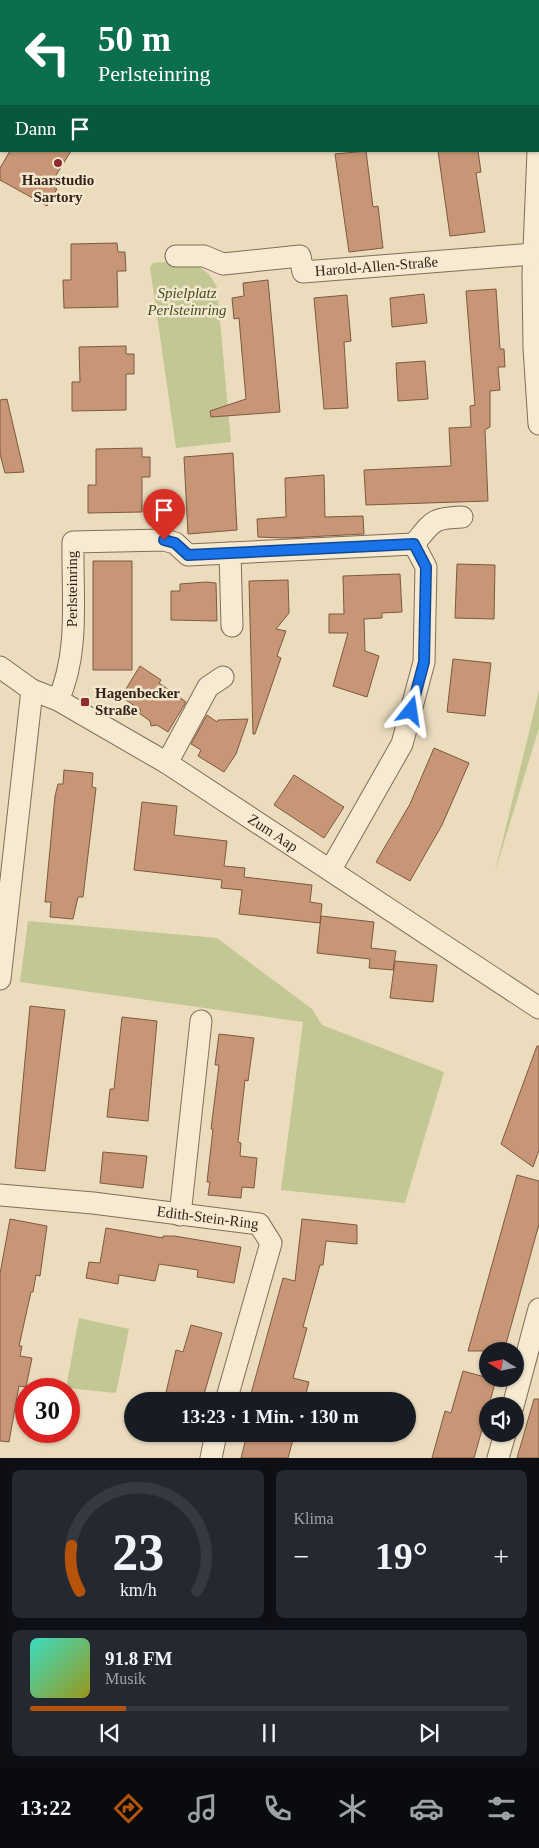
<!DOCTYPE html>
<html lang="de">
<head>
<meta charset="utf-8">
<style>
	:root { --surface:#171b24; --page:#242831; --text:#f1f3f6; --muted:#9ea1a6; --line:#363941; --accent:#b45309 }
	body { margin:0; font-family:"Times New Roman",serif; background:var(--page); color:var(--text); height:100vh; display:flex; flex-direction:column; font-size:19px; white-space:nowrap }
	* { box-sizing:border-box; margin:0 }
	p { font-size:16px; color:var(--muted) }
	.icon { flex:none; width:28px; height:28px; fill:none; stroke:currentColor; stroke-width:2; stroke-linecap:round; stroke-linejoin:round }
	.map { position:relative; height:1458px; overflow:hidden }
	.panel { display:flex; flex-direction:column; gap:12px; padding:12px; background:#0d0f14; flex:1 }
	.panel>* { flex:none }
	.guide { position:absolute; left:0px; top:0px; width:540px; height:152px; box-shadow:0 1px 4px #0004; background:#0b6e4f; color:#fff; overflow:hidden }
	.needle { width:32px; rotate:280deg }
	.controls { position:absolute; left:479px; top:1342px; display:grid; gap:10px }
	.controls a { display:grid; place-items:center; width:45px; height:45px; border-radius:50%; background:var(--surface); box-shadow:0 1px 4px #0004; font-size:25px }
	.speed { position:absolute; left:15px; top:1378px; display:flex; gap:10px; font-size:25px; font-weight:700; text-align:center }
	.speed>* { display:grid; place-content:center; width:65px; height:65px; border-radius:50%; background:var(--surface); box-shadow:0 1px 4px #0004; line-height:1 }
	.speed .limit { border:8px solid #d22; background:#fff; color:#111 }
	.pin { position:absolute; display:grid; place-items:center; width:42px; height:42px; color:#fff; margin:-51px -21px; border-radius:50% 50% 50% 0; rotate:-45deg; box-shadow:0 0 5px #0007 }
	.pin .icon { rotate:45deg }
	.me { position:absolute; width:55px; margin:-28px; rotate:15deg; stroke-linejoin:round; filter:drop-shadow(0 0 4px #0008) }
	.turn { display:flex; align-items:center; gap:18px; height:105px; padding:0 15px; font-size:22px }
	.turn .icon { width:65px; height:65px; stroke-width:2.5 }
	.turn b { display:block; font-size:35px; line-height:42px }
	.then { display:flex; align-items:center; height:48px; padding:0 15px; background:#0003; gap:10px; font-size:19px }
	.big { font-size:38px; font-weight:600; line-height:1.1 }
	.panel .card { flex:1; display:flex; flex-direction:column; justify-content:center; gap:8px; min-width:0; padding:0 18px; border-radius:8px; background:var(--page) }
	.panel .dial { align-items:center; gap:0 }
	.dial svg { height:130px; overflow:visible; fill:none; stroke:var(--line); stroke-width:7; stroke-linecap:round; text-anchor:middle }
	.dial text { fill:var(--text); stroke:none }
	.song { display:flex; align-items:center; gap:15px }
	.cover { width:60px; height:60px; border-radius:8px; background:linear-gradient(135deg,hsl(170 70% 55%),hsl(60 70% 35%)) }
	.played { height:5px; border-radius:2px; background:linear-gradient(90deg,var(--accent) 20%,var(--line) 20%) }
	.keys { display:flex; justify-content:space-around; direction:ltr }
	.heat { display:flex; justify-content:space-between; align-items:center; font-size:28px; direction:ltr }
	.panel .tiles { flex:1; display:grid; gap:12px; grid-template-columns:1fr 1fr }
	.card:last-child { grid-column:span 2 }
	.trip { position:absolute; left:124px; top:1392px; width:292px; height:50px; border-radius:25px; background:var(--surface); box-shadow:0 1px 4px #0004; font-weight:600; line-height:50px; text-align:center }
	.tabs { display:flex; height:80px; justify-content:space-around; align-items:center; background:#090b0e; color:var(--muted) }
	.tabs .icon { width:35px; height:35px }
	.tabs .current { color:var(--accent) }
	.tabs b { font-size:22px; color:var(--text) }
	.map>svg:first-child { display:block }
	.green { fill:#c2c793 }
	.building { fill:#c79676; stroke:#7f583f }
	.lines { fill:none; stroke-linecap:round; stroke-linejoin:round }
	.minor-casing { stroke:#826d58; stroke-width:23 }
	.major-casing { stroke:#4f3c2c; stroke-width:29 }
	.minor { stroke:#f6ead1; stroke-width:21 }
	.major { stroke:#edd097; stroke-width:28 }
	.route-casing { stroke:#114b97; stroke-width:12 }
	.route { stroke:#1a73e8; stroke-width:9 }
	.poi-dot { fill:#8d2c2e; stroke:#f3e7cd; stroke-width:2 }
	.labels { text-anchor:middle; stroke-width:5; stroke-linejoin:round; paint-order:stroke }
	.poi-label { font-size:15px; font-weight:bold; fill:#32261c; stroke:#f3e7cd }
	.street-label { font-size:15px; fill:#32261c; stroke:#f3e7cd }
	.park-label { font-size:15px; font-style:italic; fill:#444d24; stroke:#f3e7cd }
</style>
</head>
<body>
<div class="map">
<svg width="539" height="1458" viewBox="0 0 539 1458">
	<rect width="100%" height="100%" fill="#ebdcbe"/>
	<path class="green" d="M182 261C199 266 210 270 217 288L231 442 176 448 150 267 153 263Z
		M539 691V728L495 872Z
		M28 921 217 938 312 1009 322 1025 444 1072 405 1203 281 1190 303 1022 20 982Z
		M79 1318 129 1329 116 1393 66 1388Z"/>
	<path class="building" d="M10 151H71L50 185 57 189 47 206 0 180V168Z
		M366 151 373 207 378 206 383 248 349 252 335 154Z
		M438 151H478L481 172 476 173 485 232 450 236Z
		M117 243 118 252H125L126 271H117L118 307 64 308 63 280H71V244Z
		M268 280 280 412 211 417 210 411 246 399 239 318 234 319 232 298 244 296 243 283Z
		M496 289 500 349H504L505 367H498L500 390 490 391V427L485 430 488 501 366 505 364 470 451 466 449 428 471 427 470 406 475 405 466 291Z
		M424 294 427 323 392 327 390 298Z
		M347 295 351 341 344 342 348 408 324 409 314 298Z
		M126 346V354H134V374H126V410L72 411V382H80L79 347Z
		M425 361 428 399 398 401 396 363Z
		M7 399 24 472 5 473 0 454V400Z
		M142 448V457H150V477H142V512L88 513V485H96V449Z
		M233 453 237 530 188 534 184 457Z
		M324 475 325 517 363 516 364 534 286 538 258 537 257 519 286 517 285 478Z
		M93 561H132V670H93Z
		M457 564 495 565 494 619 455 618Z
		M400 574 402 612 382 613V618L364 619 365 651 379 656 367 697 333 686 348 633H329V614H344L343 576Z
		M288 580 289 613 276 629 286 631 277 656 281 658 255 734H253L249 581Z
		M206 582 216 583 217 621 171 620V591H180V584Z
		M453 659 491 663 485 716 447 712Z
		M140 666 161 680 159 683 186 702 168 732 157 725 151 726 150 721 139 713 141 710 121 697Z
		M207 715 217 722 218 720 248 719 236 754 224 772 198 756 201 750 191 744Z
		M434 748 469 763 442 825 410 881 376 862 410 804Z
		M64 770 93 773 92 787 96 788 83 897H78L73 919 50 917 51 902H45L55 796 58 784H63Z
		M294 775 344 807 324 838 274 805Z
		M142 802 177 806 174 835 227 841 224 866 245 868 244 877 312 885 310 902 322 904 320 923 239 914 242 890 221 888 222 880 134 870Z
		M321 916 374 922 371 948 396 951 393 970 369 968 370 959 317 953Z
		M395 961 437 965 433 1002 390 998Z
		M30 1006 65 1010 45 1171 15 1168Z
		M122 1017 157 1021 148 1121 107 1117 110 1089H114Z
		M219 1034 254 1038 248 1081 245 1080 238 1142 241 1143 240 1156 257 1158 254 1188 242 1187 241 1198 208 1195 210 1182H207L213 1129H211L219 1065H215Z
		M537 1046H539V1150L533 1167 501 1144Z
		M103 1152 147 1156 143 1188 100 1183Z
		M517 1175 539 1181V1224L514 1315 504 1351H468Z
		M10 1219 47 1226 40 1276 36 1275 33 1292H31L19 1346H22L20 1356 32 1358 26 1387 19 1386 9 1442 0 1441V1274Z
		M302 1219 357 1225V1244L326 1241 323 1265H320L303 1327 307 1328 293 1378 309 1382 304 1401H249L283 1278 295 1281Z
		M106 1228 163 1238V1236H174L241 1247 234 1283 197 1277 198 1270 159 1264 155 1281 119 1275 118 1284 86 1278 89 1262 100 1263Z
		M191 1325 222 1333 202 1401H164L176 1350 183 1352Z
		M463 1371 496 1380 474 1458H432L445 1411 451 1413Z
		M534 1399H539V1458H517Z
		M247 1434H286L294 1436 288 1458H241Z"/>
	<g class="lines">
		<defs>
			<g id="minor">
				<path d="M58 0 59 1"/>
				<path d="M538 151 533 275 534 348 539 424"/>
				<path id="s1" d="M176 256H204L223 264 300 256 303 272 533 254"/>
				<path d="M414 544C433 521 432 518 462 517"/>
				<path d="M230 553 232 626"/>
				<path id="s2" d="M0 667 32 690 58 700 167 763 539 1008"/>
				<path d="M58 700C80 653 72 593 73 542L164 540 175 543 188 555 414 544 426 567 424 662 402 744 331 869"/>
				<path d="M167 763 208 687 223 677"/>
				<path d="M0 979 32 690"/>
				<path id="s3" d="M0 1195 93 1203 259 1224 271 1243 226 1401"/>
				<path d="M180 1215 201 1021"/>
				<path d="M513 1406 539 1309"/>
				<path d="M211 1458 216 1434"/>
				<path d="M498 1458 505 1434"/>
			</g>
			<path id="major" d="M153 1 157 0
				M0 116 1 114"/>
		</defs>
		<use href="#minor" class="minor-casing"/>
		<use href="#major" class="major-casing"/>
		<use href="#minor" class="minor"/>
		<use href="#major" class="major"/>
	</g>
	<g class="lines">
		<defs>
			<path id="route" d="M164 540 175 543 188 555 414 544 426 567 424 662 411 711"/>
		</defs>
		<use href="#route" class="route-casing"/>
		<use href="#route" class="route"/>
	</g>
	<g class="poi-dot">
		<circle cx="58" cy="163" r="5"/>
		<rect x="80" y="697" width="10" height="10" rx="2.5"/>
	</g>
	<g class="labels">
		<g class="poi-label">
			<text x="58" y="185">Haarstudio<tspan x="58" dy="17">Sartory</tspan></text>
			<text x="95" y="698" text-anchor="start">Hagenbecker<tspan x="95" dy="17">Straße</tspan></text>
		</g>
		<g class="street-label">
			<text dy="5" stroke="none"><textPath href="#s1" startOffset="216">Harold-Allen-Straße</textPath></text>
			<text transform="translate(72 589) rotate(-90)" y="5">Perlsteinring</text>
			<text dy="5" stroke="none"><textPath href="#s2" startOffset="320">Zum Aap</textPath></text>
			<text dy="5" stroke="none"><textPath href="#s3" startOffset="209">Edith-Stein-Ring</textPath></text>
		</g>
		<g class="park-label">
			<text x="187" y="298">Spielplatz<tspan x="187" dy="17">Perlsteinring</tspan></text>
		</g>
	</g>
</svg>
<div class="controls">
<a><svg class="needle" viewBox="-14 -14 28 28"><path d="M0-13l5 13h-10z" fill="#e53935"/><path d="M0 13l5-13h-10z" fill="#9ea1a6"/></svg></a>
<a><svg class="icon" aria-label="sound" viewBox="0 0 24 24"><path d="M4 9h4l5-4v14l-5-4H4zM17 9q2 3 0 6"/></svg></a>
</div>
<div class="speed"><div class="limit">30</div></div>
<div class="pin" style="left:164px;top:540px;background:#d93025"><svg class="icon" aria-label="arrive" viewBox="0 0 24 24"><path d="M6 21V4h12l-3 4 3 4H6"/></svg></div>
<svg class="me" style="left:411px;top:711px" viewBox="-20 -20 40 40"><path d="M0-17L14 15 0 8-14 15z" fill="#1a73e8" stroke="#fff" stroke-width="4"/></svg>
<div class="trip">13:23 · 1 Min. · 130 m</div>
<div class="guide">
<div class="turn"><svg class="icon" aria-label="left" viewBox="0 0 24 24"><path d="M17 20v-9H6M10 6l-5 5 5 5"/></svg><div><b>50 m</b>Perlsteinring</div></div>
<div class="then">Dann<svg class="icon" aria-label="arrive" viewBox="0 0 24 24"><path d="M6 21V4h12l-3 4 3 4H6"/></svg></div>
</div>
</div>
<section class="panel">
<div class="tiles">
<div class="card dial"><svg viewBox="0 0 100 80">
<path d="M14 69A42 42 0 1 1 86 69"/>
<path d="M14 69A42 42 0 0 1 9 41" stroke="#b45309"/>
<text x="50" y="56" font-size="32" font-weight="700">23</text>
<text x="50" y="72" font-size="11">km/h</text>
</svg></div>
<div class="card"><p>Klima</p>
<div class="heat"><a>−</a><b class="big">19°</b><a>+</a></div>
</div>
<div class="card">
<div class="song"><i class="cover"></i><div><b>91.8 FM</b><p>Musik</p></div></div>
<div class="played"></div>
<div class="keys"><svg class="icon" aria-label="previous" viewBox="0 0 24 24"><path d="M18 5L8 12l10 7zM5 5v14"/></svg><svg class="icon" aria-label="pause" viewBox="0 0 24 24"><path d="M8 5v14M16 5v14"/></svg><svg class="icon" aria-label="next" viewBox="0 0 24 24"><path d="M6 5l10 7-10 7zM19 5v14"/></svg></div>
</div>
</div>
</section>
<nav class="tabs">
<b>13:22</b>
<svg class="icon current" aria-label="directions" viewBox="0 0 24 24"><path d="M12 3l9 9-9 9-9-9zM9 14v-3h6M13 9l2 2-2 2"/></svg>
<svg class="icon" aria-label="music" viewBox="0 0 24 24"><path d="M9 18V5l10-2v13"/><circle cx="6" cy="18" r="3"/><circle cx="16" cy="16" r="3"/></svg>
<svg class="icon" aria-label="phone" viewBox="0 0 24 24"><path d="M5 4h4l2 5-3 2q2 4 5 5l2-3 5 2v4C11 20 4 13 5 4z"/></svg>
<svg class="icon" aria-label="climate" viewBox="0 0 24 24"><path d="M12 3v18M4 7l16 10M4 17L20 7"/></svg>
<svg class="icon" aria-label="car" viewBox="0 0 24 24"><path d="M5 17H2v-5l4-1 3-4h7l3 4 3 1v5h-3M9 17h6M6 11h13"/><circle cx="7" cy="17" r="2"/><circle cx="17" cy="17" r="2"/></svg>
<svg class="icon" aria-label="filters" viewBox="0 0 24 24"><path d="M4 7h16M4 17h16"/><circle cx="9" cy="7" r="2"/><circle cx="15" cy="17" r="2"/></svg>
</nav>
</body>
</html>
